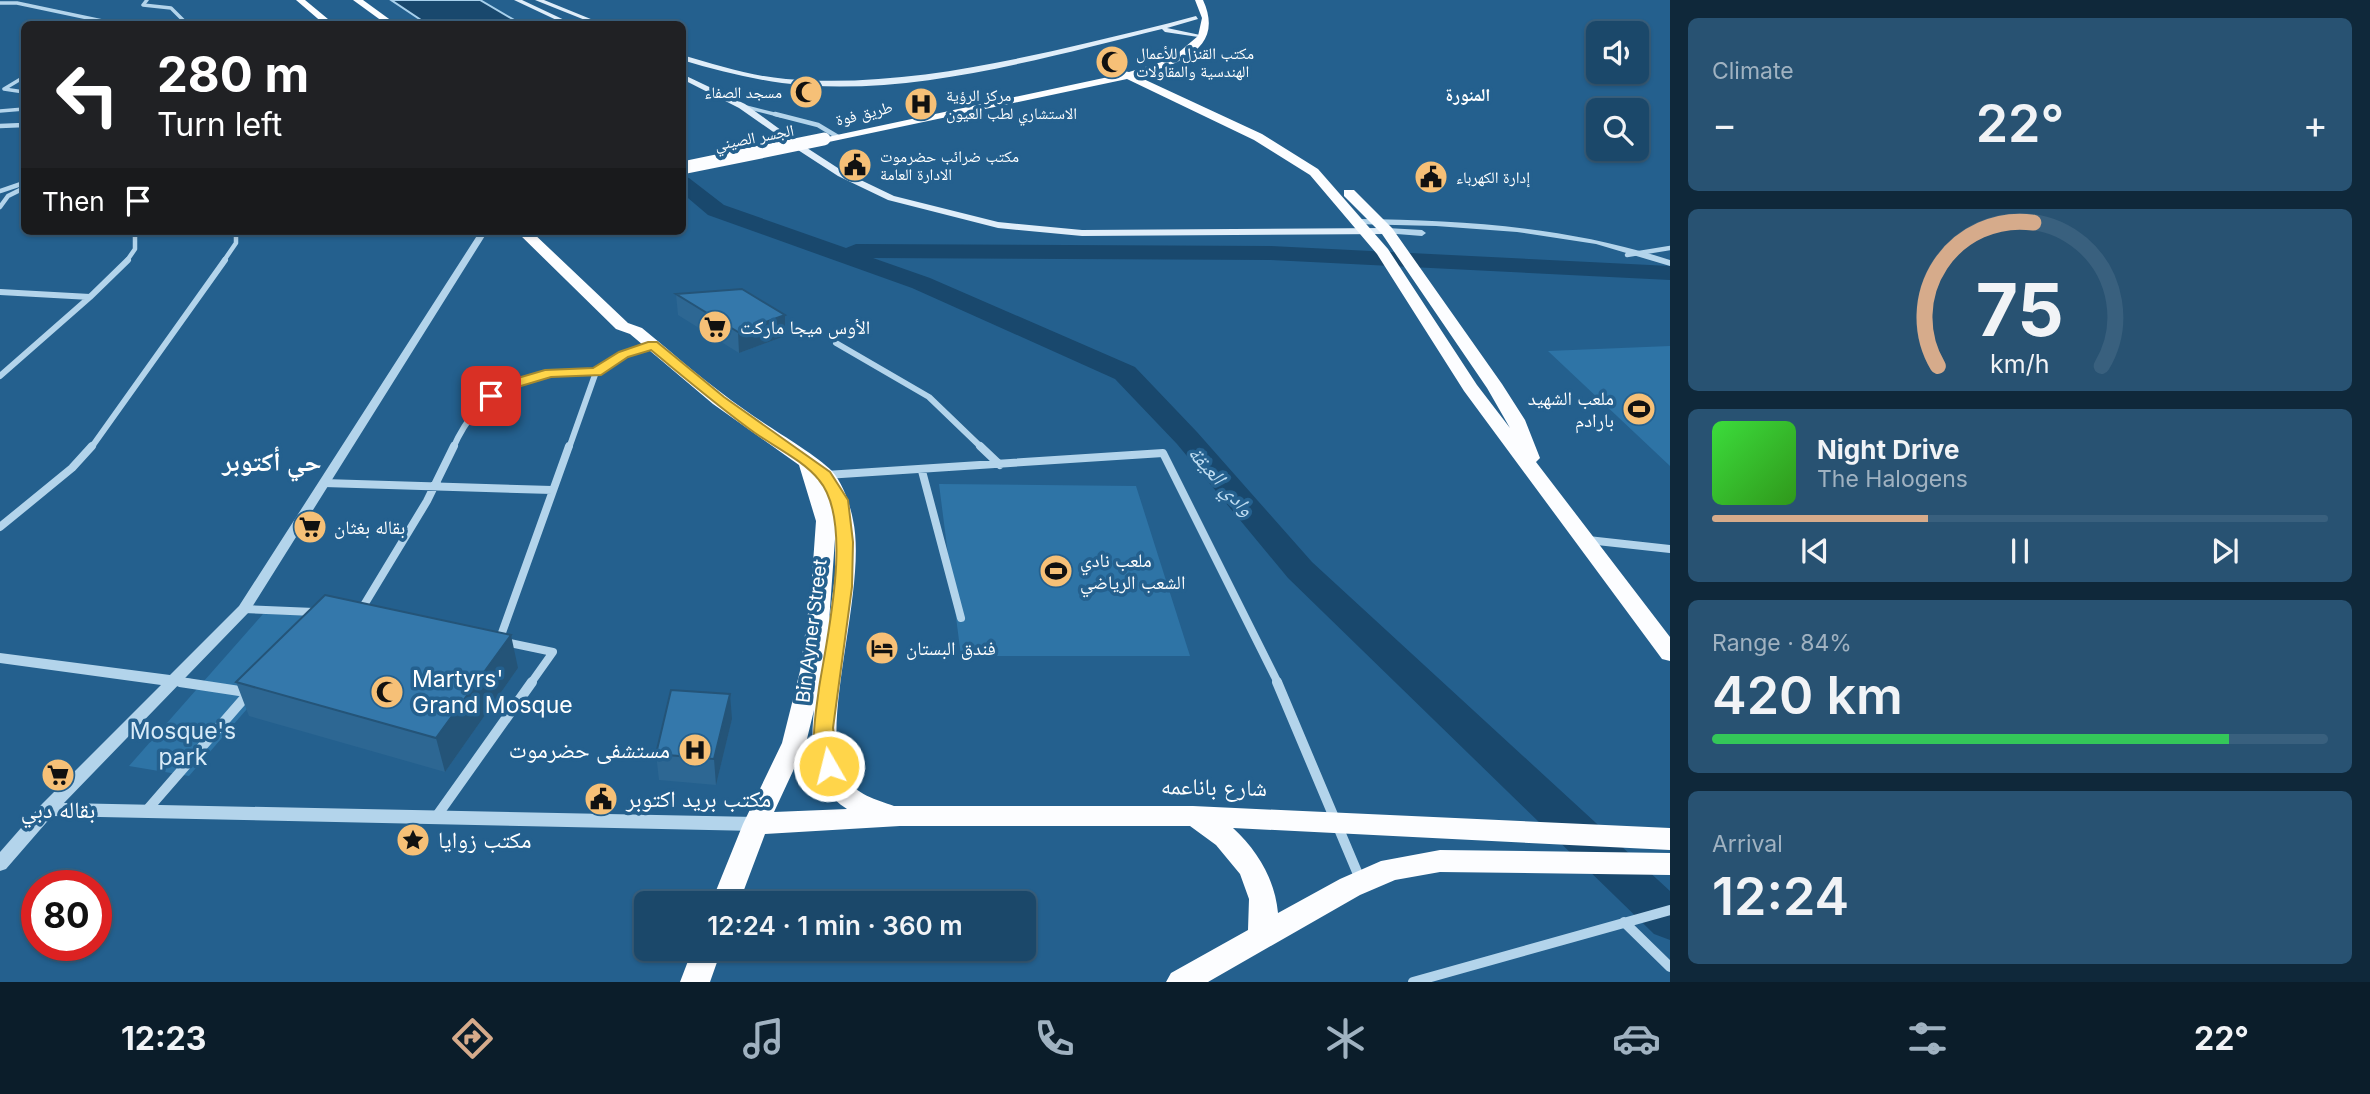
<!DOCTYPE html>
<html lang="en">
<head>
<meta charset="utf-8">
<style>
	:root { --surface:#1b486a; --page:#285272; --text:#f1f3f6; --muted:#a0b2c1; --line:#39607e; --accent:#d6ab8b }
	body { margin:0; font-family:Inter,"Noto Naskh Arabic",sans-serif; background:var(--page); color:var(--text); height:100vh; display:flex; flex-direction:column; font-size:26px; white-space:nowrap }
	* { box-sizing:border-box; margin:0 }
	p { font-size:23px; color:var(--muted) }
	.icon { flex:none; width:38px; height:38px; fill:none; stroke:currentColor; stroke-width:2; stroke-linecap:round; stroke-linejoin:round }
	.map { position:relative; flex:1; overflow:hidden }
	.side { display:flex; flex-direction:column; gap:18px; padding:18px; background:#0f283a; width:700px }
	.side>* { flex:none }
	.guide { position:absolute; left:21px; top:21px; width:665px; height:214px; border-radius:10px; box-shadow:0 2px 5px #0004,0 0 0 2px var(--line); background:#202124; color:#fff; overflow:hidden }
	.fabs { position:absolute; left:1586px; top:21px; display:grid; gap:14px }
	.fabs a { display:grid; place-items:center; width:63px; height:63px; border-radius:10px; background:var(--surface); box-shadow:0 2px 5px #0004,0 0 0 2px var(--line); font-size:35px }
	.speed { position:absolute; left:21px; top:870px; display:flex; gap:14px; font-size:35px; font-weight:700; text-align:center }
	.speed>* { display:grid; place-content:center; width:91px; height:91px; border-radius:50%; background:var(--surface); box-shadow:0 2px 5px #0004,0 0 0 2px var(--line); line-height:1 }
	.speed .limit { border:10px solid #d22; background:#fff; color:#111 }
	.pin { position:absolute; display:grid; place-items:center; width:60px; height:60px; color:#fff; margin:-30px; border-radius:14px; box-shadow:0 4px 10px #0006 }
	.me { position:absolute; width:77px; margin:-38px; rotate:352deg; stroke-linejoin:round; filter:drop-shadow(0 0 5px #0008) }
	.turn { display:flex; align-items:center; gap:24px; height:147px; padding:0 21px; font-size:32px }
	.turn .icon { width:91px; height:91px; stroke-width:2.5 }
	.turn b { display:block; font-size:49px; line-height:60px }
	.then { display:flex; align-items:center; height:66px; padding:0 21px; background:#0003; gap:14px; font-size:26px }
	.big { font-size:52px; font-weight:600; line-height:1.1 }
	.side .widget { flex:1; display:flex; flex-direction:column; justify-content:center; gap:10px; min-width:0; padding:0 24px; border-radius:10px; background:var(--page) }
	.side .dial { align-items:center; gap:0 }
	.dial svg { height:182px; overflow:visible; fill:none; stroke:var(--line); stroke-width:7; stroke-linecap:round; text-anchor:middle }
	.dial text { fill:var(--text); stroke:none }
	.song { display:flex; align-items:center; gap:21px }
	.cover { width:84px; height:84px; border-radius:10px; background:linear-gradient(135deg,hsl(120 70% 55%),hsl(110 70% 35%)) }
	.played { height:7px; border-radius:4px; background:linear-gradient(90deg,var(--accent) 35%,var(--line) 35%) }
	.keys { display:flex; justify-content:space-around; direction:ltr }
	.heat { display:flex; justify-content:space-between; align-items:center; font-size:38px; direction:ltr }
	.charge { height:10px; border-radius:5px; background:linear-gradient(90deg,#34c759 84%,var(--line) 0) }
	.trip { position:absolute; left:634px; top:891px; width:402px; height:70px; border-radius:10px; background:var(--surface); box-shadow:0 2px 5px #0004,0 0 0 2px var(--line); font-weight:600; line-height:70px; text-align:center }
	.tab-bar { display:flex; height:112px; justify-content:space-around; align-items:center; background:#0b1d2a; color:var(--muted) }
	.tab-bar .icon { width:49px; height:49px }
	.tab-bar .active { color:var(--accent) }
	.tab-bar b { font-size:32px; color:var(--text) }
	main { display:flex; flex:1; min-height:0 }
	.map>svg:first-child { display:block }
	.green { fill:#2e74a6 }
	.water { fill:#19486d; stroke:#a7d0ec; stroke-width:2 }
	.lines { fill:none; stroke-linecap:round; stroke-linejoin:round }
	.river { fill:#19486d; fill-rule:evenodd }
	.minor-far4 { stroke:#b3d4eb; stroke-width:3.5 }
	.minor-far3 { stroke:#b3d4eb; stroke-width:4.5 }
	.minor-far2 { stroke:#b3d4eb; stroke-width:6 }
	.minor-far1 { stroke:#b3d4eb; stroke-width:8 }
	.minor { stroke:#b3d4eb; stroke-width:10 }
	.tertiary { fill:#b3d4eb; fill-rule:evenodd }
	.secondary { fill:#dfedf9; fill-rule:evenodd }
	.trunk { fill:#fcfdff; fill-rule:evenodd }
	.trunk-bridge { stroke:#fcfdff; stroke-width:13 }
	.wall { fill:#2d6793 }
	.shaded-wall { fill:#245478 }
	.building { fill:#3478ab; stroke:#245478; stroke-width:2 }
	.route { fill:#ffd54a; stroke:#a68a30; stroke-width:2 }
	.labels { text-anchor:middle; stroke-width:7; stroke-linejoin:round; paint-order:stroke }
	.far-poi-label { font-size:16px; fill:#fff; stroke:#24608e; text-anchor:start }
	.far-street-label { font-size:16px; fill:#fff; stroke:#24608e }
	.far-neighbourhood-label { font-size:18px; font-weight:bold; fill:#fff; stroke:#24608e }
	.poi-label { font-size:19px; fill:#fff; stroke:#24608e; text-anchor:start }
	.street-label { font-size:19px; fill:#fff; stroke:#24608e }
	.water-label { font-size:21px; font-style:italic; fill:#bfddf2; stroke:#24608e }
	.near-poi-label { font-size:23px; fill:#fff; stroke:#24608e; text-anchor:start }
	.near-park-label { font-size:23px; fill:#d8ebf8; stroke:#24608e }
	.near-street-label { font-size:23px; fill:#fff; stroke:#24608e }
	.district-label { font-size:26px; font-weight:bold; fill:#fff; stroke:#24608e }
</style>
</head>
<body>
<main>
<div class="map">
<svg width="1670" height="982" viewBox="0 0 1670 982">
	<rect width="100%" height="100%" fill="#24608e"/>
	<path class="green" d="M1670 346V466L1548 351Z
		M939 484 1136 486 1190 656H961Z
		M263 614 328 615 189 776 129 766Z"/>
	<path class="water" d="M391 0H480L521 24H427Z"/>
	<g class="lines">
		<path class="river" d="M682 176 689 178 724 205 846 248 856 244 1271 246 1670 266V280L1271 260 873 258 930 278 1135 367 1197 432 1312 562 1670 891V940L1654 934 1288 578 1177 444 1115 379 912 288 708 215 682 193Z"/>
		<path class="minor-far4" d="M147 0 143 5 171 8 185 22 203 24
			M0 3H17L107 22H185
			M24 77 4 89 24 92
			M742 106 782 116
			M0 111 24 109"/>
		<path class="minor-far3" d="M775 114 818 125 838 137
			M0 126 24 125
			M0 191 24 183
			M0 207 8 196 24 188
			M1627 255 1670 248
			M126 262 135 249V231
			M223 262 236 243V231"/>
		<path class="minor-far2" d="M0 292 90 297 0 376
			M90 297 128 260
			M836 343 929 397 982 448
			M91 448 225 260
			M453 448C482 382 528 371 596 372
			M569 448 596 372 611 361 652 345"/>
		<path class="minor-far1" d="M980 446 1000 465
			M922 471 961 618
			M826 475 1163 453 1278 683
			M324 483 552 490
			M0 527 72 468 92 446
			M1588 540 1670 549
			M244 609 314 612
			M361 610 427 501 454 446
			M499 641 569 446
			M505 642 553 652 531 683
			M175 681 191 683"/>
		<path class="minor" d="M180 682 246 692
			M1277 682 1360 879
			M147 810 247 695
			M436 817 532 682
			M1624 922 1670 967
			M1413 982 1670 910"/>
		<path class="tertiary" d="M1358 219C1464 220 1569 227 1670 260V266L1596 244 1517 232 1436 226 1355 224V220Z
			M1387 228 1422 230 1426 233 1422 236 1384 233 1383 231Z
			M480 231H488L249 612 64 803 756 817 762 819 764 824 762 829 756 831 52 816 6 869 0 871V852L42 804 161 685 0 663V653L170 675 239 606Z"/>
		<path class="secondary" d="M514 0H522L573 24H565Z
			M535 0H544L603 24H595Z
			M1196 16 1198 19 1167 28 1205 36V38L1165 32 1162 29C1044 58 904 99 782 83 747 78 715 70 682 60V55C717 65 750 76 786 79 888 87 989 66 1087 43 1123 34 1160 26 1196 16Z
			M682 74 745 104 789 136 782 138 739 108 682 79Z
			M798 146H804L844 172 894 196 998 222 1082 230 1387 228 1392 231 1387 234 1082 236 998 228 888 200 838 176 798 150Z"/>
		<path class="trunk" d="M296 0H305L334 24H324Z
			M353 0H363L396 24H386Z
			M1195 0H1203C1226 50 1176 64 1137 76L1262 134 1318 169 1388 249 1477 385 1510 428 1487 388 1382 234 1344 196V190H1354L1392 228 1502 384 1525 420 1540 458 1536 462 1670 637V661L1662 659 1464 391 1377 254 1310 175 1254 140 1127 79 824 143 818 139 1113 76 1118 75 1117 70 1129 72 1171 59 1198 36 1202 18Z
			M516 231H531L628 323 642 328C676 356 709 385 745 410 768 427 814 453 832 471 843 484 850 504 853 520 868 588 817 729 845 777 855 794 877 800 894 806H1193L1670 828V850L1233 828C1258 851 1275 880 1278 913L1340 879 1381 861 1440 850 1670 853V875L1440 872 1395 880 1360 895 1208 982H1166L1171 973 1248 930 1249 899 1240 874 1216 845 1190 826H900L765 834 739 903H711L743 824 782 743 800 671 811 591 816 521 799 465 713 404 630 334 616 329ZM835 539V576L829 622ZM814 710C810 746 812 788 847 809L774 812 806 743Z
			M693 948H722L710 982H680Z"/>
		<path class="trunk-bridge" d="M682 168 824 139"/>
	</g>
	<path class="wall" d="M676 294 785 336 739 353 678 315Z
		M518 668 445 772 249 716 236 682Z
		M732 719 716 785 659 780 656 754Z"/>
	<path class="shaded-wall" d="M785 315V336L739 353 738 332Z
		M511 635 518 668 445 772 436 738Z
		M730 694 732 719 716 785 714 759Z"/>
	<path class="building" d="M742 289 785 315 738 332 676 294Z
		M325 595 511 635 436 738 236 682Z
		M671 690 730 694 714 759 656 754Z"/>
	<path class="route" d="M648 342H657L724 397 830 472 848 500 853 542 852 587 833 728 839 766 836 771H822C808 747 816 714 819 688 827 637 854 521 819 480 804 461 775 447 755 433 719 407 685 378 651 350L628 357 601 375 551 377 521 386 496 399 484 396 511 380 545 370 593 368 619 352Z"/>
	<defs>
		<symbol id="mosque-disc" viewBox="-11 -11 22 22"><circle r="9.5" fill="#f6c077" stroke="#24608e"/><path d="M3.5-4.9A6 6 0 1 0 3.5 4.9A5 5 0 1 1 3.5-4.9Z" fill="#111"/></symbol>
		<symbol id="hospital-disc" viewBox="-11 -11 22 22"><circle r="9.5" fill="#f6c077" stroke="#24608e"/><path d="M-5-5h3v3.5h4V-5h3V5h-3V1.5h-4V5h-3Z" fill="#111"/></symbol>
		<symbol id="civic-disc" viewBox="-11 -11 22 22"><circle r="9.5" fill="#f6c077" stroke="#24608e"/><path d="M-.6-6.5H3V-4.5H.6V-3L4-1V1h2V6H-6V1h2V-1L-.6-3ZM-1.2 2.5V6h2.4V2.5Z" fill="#111"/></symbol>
		<symbol id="supermarket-disc" viewBox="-11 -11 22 22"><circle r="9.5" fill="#f6c077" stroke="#24608e"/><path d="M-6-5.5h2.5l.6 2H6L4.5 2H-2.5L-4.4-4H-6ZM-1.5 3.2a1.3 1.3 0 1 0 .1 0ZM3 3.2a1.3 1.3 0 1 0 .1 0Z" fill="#111"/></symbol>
		<symbol id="stadium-disc" viewBox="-11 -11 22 22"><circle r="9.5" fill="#f6c077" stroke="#24608e"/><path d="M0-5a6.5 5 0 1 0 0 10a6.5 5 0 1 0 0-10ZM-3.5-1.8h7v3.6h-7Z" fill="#111"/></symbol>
		<symbol id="hotel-disc" viewBox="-11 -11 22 22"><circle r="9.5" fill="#f6c077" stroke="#24608e"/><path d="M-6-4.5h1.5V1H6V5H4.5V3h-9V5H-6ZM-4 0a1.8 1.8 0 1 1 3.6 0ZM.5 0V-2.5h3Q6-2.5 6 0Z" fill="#111"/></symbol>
		<symbol id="sight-disc" viewBox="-11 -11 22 22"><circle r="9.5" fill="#f6c077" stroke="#24608e"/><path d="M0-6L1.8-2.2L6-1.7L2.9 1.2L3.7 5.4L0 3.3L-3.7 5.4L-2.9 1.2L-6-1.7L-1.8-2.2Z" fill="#111"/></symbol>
	</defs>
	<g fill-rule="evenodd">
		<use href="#mosque-disc" x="1093" y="43" width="38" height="38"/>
		<use href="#mosque-disc" x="787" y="73" width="38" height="38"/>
		<use href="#hospital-disc" x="902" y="85" width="38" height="38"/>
		<use href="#civic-disc" x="836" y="146" width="38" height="38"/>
		<use href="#civic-disc" x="1412" y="158" width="38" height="38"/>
		<use href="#supermarket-disc" x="696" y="308" width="38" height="38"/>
		<use href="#stadium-disc" x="1620" y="390" width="38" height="38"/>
		<use href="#supermarket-disc" x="291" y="508" width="38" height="38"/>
		<use href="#stadium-disc" x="1037" y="552" width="38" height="38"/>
		<use href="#hotel-disc" x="863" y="629" width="38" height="38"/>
		<use href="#mosque-disc" x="368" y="673" width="38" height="38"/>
		<use href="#hospital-disc" x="676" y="731" width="38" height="38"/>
		<use href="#supermarket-disc" x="39" y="756" width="38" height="38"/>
		<use href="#civic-disc" x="582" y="780" width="38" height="38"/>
		<use href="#sight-disc" x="394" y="821" width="38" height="38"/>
	</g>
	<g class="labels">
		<g class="far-poi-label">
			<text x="1136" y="59">مكتب القنزل للأعمال<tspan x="1136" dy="18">الهندسية والمقاولات</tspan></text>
			<text x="782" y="98" text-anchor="end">مسجد الصفاء</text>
			<text x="946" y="101">مركز الرؤية<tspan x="946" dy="18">الاستشاري لطب العيون</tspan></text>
			<text x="880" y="162">مكتب ضرائب حضرموت<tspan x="880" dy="18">الادارة العامة</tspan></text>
			<text x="1456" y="183">إدارة الكهرباء</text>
		</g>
		<g class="far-street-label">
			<text transform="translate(864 113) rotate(-14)" y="6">طريق فوة</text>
			<text transform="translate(754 137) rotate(-11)" y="6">الجسر الصيني</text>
		</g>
		<g class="far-neighbourhood-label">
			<text x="1468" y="101">المنورة</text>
		</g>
		<g class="poi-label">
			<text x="740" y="334">الأوس ميجا ماركت</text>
			<text x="1614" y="405" text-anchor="end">ملعب الشهيد<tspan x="1614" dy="22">بارادم</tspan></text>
			<text x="334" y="534">بقاله بغثان</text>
			<text x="1080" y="567">ملعب نادي<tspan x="1080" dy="22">الشعب الرياضي</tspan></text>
			<text x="906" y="655">فندق البستان</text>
		</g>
		<g class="street-label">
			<text transform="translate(811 631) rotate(-83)" y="7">Bin Ayner Street</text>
		</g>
		<g class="water-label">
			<text transform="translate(1221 481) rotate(48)" y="7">وادي العيقة</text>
		</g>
		<g class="near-poi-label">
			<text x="412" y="687">Martyrs'<tspan x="412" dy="26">Grand Mosque</tspan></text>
			<text x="670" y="758" text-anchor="end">مستشفى حضرموت</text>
			<text x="626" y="807">مكتب بريد اكتوبر</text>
			<text x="58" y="818" text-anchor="middle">بقاله دبي</text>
			<text x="438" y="848">مكتب زوايا</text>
		</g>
		<g class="near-park-label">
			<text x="183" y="739">Mosque's<tspan x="183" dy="26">park</tspan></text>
		</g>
		<g class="near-street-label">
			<text transform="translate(1214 787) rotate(1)" y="8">شارع باناعمه</text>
		</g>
		<g class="district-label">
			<text x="272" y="471">حي أكتوبر</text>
		</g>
	</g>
</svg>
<div class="fabs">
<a><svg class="icon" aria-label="sound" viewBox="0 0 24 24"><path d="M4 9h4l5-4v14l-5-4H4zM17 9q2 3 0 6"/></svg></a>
<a><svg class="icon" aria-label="search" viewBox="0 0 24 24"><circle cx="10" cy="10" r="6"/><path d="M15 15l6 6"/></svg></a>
</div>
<div class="speed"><div class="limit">80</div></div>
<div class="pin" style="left:491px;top:396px;background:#d93025"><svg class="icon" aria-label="arrive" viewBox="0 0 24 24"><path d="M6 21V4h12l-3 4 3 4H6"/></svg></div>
<svg class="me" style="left:829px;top:766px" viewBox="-20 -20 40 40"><circle r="17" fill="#ffd54a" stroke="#fff" stroke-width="3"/><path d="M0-11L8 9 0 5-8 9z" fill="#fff"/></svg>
<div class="trip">12:24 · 1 min · 360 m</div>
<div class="guide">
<div class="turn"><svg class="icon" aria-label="left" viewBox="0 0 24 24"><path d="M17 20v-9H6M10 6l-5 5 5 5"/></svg><div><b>280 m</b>Turn left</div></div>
<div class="then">Then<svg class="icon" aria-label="arrive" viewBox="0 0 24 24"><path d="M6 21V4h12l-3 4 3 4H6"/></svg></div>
</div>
</div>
<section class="side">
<div class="widget"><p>Climate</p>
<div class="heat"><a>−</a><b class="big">22°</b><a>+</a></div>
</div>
<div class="widget dial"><svg viewBox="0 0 100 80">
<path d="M14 69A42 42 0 1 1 86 69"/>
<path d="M14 69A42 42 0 0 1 56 6" stroke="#d6ab8b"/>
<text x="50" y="56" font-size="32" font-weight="700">75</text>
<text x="50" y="72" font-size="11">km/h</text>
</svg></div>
<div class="widget">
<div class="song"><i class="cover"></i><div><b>Night Drive</b><p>The Halogens</p></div></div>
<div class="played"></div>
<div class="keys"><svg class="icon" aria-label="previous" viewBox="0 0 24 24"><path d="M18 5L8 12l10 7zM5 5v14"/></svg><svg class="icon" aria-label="pause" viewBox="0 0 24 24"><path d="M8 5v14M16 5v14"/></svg><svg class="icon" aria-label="next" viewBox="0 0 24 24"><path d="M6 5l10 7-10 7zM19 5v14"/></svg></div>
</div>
<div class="widget"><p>Range · 84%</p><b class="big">420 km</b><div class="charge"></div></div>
<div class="widget"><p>Arrival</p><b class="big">12:24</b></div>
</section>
</main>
<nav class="tab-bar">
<b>12:23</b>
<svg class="icon active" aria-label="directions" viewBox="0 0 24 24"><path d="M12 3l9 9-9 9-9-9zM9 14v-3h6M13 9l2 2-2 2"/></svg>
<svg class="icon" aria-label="music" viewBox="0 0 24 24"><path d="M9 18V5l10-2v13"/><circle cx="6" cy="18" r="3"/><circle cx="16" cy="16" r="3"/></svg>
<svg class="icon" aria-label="phone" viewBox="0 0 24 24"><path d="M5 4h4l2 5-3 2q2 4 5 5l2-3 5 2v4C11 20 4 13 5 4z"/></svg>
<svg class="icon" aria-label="climate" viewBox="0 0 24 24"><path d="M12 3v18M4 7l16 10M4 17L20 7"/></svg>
<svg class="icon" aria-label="car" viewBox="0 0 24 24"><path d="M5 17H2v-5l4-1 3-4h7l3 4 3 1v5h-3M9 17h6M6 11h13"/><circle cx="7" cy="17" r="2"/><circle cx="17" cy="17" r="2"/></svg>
<svg class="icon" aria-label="filters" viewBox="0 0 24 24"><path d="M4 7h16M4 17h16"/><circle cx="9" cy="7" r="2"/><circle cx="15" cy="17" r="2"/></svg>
<b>22°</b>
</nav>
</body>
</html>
